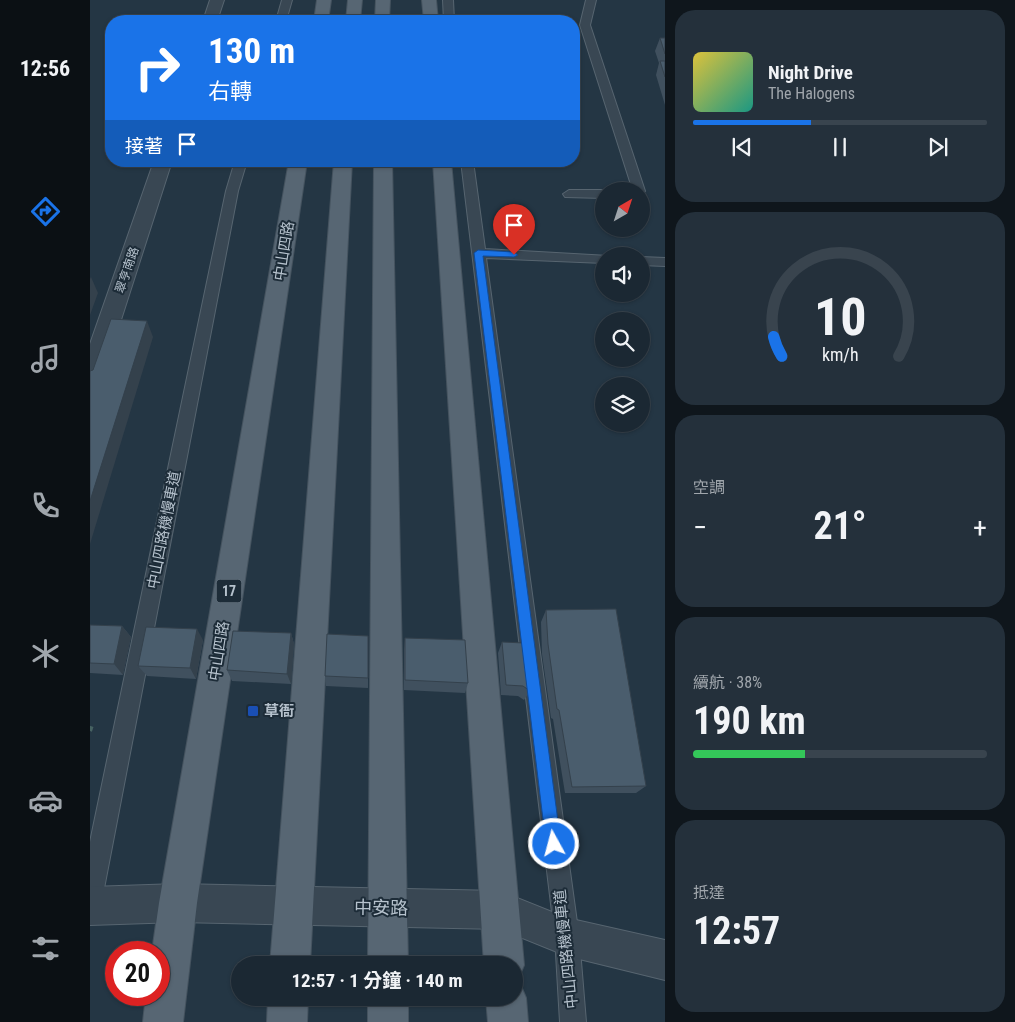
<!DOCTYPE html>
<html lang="zh-TW">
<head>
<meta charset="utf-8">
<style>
	:root { --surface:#1b2833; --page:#24303b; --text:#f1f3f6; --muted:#a0a6ac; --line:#39444e; --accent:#1a73e8 }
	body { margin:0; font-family:"Roboto Condensed","Noto Sans TC",sans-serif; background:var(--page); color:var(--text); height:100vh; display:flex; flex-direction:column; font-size:19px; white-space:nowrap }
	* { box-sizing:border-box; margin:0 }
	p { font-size:16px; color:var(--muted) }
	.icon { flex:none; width:28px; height:28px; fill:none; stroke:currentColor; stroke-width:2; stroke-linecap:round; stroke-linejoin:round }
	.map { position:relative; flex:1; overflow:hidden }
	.sheet { display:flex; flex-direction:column; gap:10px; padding:10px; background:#0f161c; width:350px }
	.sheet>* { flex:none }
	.hud { position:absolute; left:15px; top:15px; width:475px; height:152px; border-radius:20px; box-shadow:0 1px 4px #0004,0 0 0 1px var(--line); background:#1a73e8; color:#fff; overflow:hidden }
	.needle { width:32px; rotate:39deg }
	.buttons { position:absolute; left:505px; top:182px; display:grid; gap:10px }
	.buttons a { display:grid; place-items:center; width:55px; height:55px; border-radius:50%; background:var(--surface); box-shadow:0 1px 4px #0004,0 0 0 1px var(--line); font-size:25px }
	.speed { position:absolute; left:15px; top:941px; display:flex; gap:10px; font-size:25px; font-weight:700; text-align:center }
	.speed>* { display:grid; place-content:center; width:65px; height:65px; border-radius:50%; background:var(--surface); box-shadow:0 1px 4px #0004,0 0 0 1px var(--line); line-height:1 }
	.speed .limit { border:8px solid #d22; background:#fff; color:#111 }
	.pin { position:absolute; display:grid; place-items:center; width:42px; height:42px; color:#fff; margin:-51px -21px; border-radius:50% 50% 50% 0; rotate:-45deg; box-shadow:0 0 5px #0007 }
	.pin .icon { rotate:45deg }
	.me { position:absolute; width:55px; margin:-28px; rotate:353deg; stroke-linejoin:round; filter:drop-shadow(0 0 4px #0008) }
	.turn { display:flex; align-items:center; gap:18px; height:105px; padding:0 20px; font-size:22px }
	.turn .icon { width:65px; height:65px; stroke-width:2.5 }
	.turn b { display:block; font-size:35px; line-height:42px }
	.then { display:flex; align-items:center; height:48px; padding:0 20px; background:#0003; gap:10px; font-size:19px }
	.big { font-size:38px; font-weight:700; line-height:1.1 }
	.sheet .card { flex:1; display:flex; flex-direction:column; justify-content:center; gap:8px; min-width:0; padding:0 18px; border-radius:20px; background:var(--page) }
	.sheet .dial { align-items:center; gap:0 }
	.dial svg { height:130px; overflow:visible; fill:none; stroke:var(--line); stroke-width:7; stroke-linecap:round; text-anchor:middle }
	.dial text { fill:var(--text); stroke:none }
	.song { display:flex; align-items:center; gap:15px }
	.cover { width:60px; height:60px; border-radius:8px; background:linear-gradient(135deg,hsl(50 70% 55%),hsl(170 70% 35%)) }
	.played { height:5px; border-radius:2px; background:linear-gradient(90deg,var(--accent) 40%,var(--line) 40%) }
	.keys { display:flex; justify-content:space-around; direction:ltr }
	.heat { display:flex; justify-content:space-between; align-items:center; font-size:28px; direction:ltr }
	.charge { height:8px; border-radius:4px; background:linear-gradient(90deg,#34c759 38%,var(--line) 0) }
	.trip { position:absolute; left:141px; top:956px; width:292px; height:50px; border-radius:25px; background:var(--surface); box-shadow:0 1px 4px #0004,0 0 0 1px var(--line); font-weight:700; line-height:50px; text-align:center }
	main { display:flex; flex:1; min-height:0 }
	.tabs { display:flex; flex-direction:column; width:90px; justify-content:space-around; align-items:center; background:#0b1014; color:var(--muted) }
	.tabs .icon { width:35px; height:35px }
	.tabs .on { color:var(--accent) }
	.tabs b { font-size:22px; color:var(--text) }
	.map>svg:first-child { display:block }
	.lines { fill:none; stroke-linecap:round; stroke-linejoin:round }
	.service-casing { stroke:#576570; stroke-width:2 }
	.minor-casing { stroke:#576570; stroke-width:2 }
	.tertiary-casing { stroke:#576570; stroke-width:2 }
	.primary-casing { stroke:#45535f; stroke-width:2 }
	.path { stroke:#476262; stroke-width:4; stroke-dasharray:5 5; stroke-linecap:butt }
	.service { fill:#394753; fill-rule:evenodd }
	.minor { fill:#394753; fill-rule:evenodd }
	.tertiary { fill:#394753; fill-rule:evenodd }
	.primary { fill:#576673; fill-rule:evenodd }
	.wall { fill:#40505e }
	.shaded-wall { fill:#34414c }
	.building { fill:#4a5d6d; stroke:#34414c }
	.route { fill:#1a73e8; stroke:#114b97 }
	.transit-dot { fill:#1a4fb4; stroke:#1d2c38; stroke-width:2 }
	.labels { text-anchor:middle; stroke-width:4; stroke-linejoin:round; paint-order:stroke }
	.far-street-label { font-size:12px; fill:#b6c2cd; stroke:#1d2c38 }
	.shield { fill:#1d2c38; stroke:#8895a0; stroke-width:1 }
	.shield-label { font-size:14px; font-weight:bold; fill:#b6c2cd }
	.street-label { font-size:15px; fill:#b6c2cd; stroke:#1d2c38 }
	.poi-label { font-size:15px; font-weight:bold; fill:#b6c2cd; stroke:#1d2c38; text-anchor:start }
	.near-street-label { font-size:18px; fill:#b6c2cd; stroke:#1d2c38 }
</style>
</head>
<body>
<main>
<nav class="tabs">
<b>12:56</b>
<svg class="icon on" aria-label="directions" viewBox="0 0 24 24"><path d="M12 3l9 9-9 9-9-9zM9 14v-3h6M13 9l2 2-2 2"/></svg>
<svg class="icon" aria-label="music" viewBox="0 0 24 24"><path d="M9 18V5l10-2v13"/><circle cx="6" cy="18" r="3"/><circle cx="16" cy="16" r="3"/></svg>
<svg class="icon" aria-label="phone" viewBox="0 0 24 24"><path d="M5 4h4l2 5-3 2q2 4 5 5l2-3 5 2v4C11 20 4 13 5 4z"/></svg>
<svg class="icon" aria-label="climate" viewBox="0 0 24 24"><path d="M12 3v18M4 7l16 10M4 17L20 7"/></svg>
<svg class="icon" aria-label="car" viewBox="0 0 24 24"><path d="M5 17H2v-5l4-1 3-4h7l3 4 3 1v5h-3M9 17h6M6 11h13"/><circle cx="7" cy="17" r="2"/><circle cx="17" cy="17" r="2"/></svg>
<svg class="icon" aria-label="filters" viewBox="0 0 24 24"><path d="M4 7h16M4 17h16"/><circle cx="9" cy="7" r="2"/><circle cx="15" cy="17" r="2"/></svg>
</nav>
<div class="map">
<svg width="575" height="1022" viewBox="0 0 575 1022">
	<rect width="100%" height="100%" fill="#243644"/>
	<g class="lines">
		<defs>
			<path id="service" d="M192 0H202L196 21H186Z
				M353 0H363L364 21H354Z
				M496 0H506L500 25 555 191 553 194H551V191H543L490 25Z
				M145 161H157L148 191 12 899 8 907 0 911V842L136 191Z
				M371 161H383L395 249 519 256H514V263L396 258 489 937 496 1022H470L465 937Z
				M479 190H514L518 191H514V198L475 197 473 194Z
				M551 257 575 258V266L551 265Z"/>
			<path id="minor" d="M120 0H134L127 21H113Z
				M64 161H82L12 379 9 385 0 388V344Z"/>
			<path id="tertiary" d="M88 884 410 891 477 918 575 940V980L477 956 410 929 88 922 0 925V887Z"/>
			<path id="primary" d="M227 0H241L238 21H224Z
				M258 0H272L270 21H256Z
				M286 0H300L299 21H285Z
				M332 0H346L348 21H334Z
				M199 161H217L107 903 93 1022H53L56 995H69V952H62L69 903Z
				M244 161H262L220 965H180Z
				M284 161H302L318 965H278Z
				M343 161H361L434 965 428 979 425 980V965H394Z
				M425 982 430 984 436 998 438 1022H398L396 998H425Z
				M178 998H218L217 1022H177Z
				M278 998H318V1022H278Z"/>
		</defs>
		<use href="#service" class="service-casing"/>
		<use href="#minor" class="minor-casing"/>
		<use href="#tertiary" class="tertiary-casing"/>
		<use href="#primary" class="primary-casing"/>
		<path class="path" d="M0 731 3 722"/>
		<use href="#service" class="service"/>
		<use href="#minor" class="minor"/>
		<use href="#tertiary" class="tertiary"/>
		<use href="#primary" class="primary"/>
	</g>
	<path class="wall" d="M570 38H575V105L566 75 569 63 565 51Z
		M456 610 556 786 546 793H475L463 719 461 718 452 654 451 622Z
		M0 625 32 626 41 637 33 675 0 673Z
		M201 633 204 644 201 684 142 681 137 670Z
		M315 638 378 683 375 693 314 690V649Z
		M113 640 106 679 57 676 48 666Z
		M412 642 440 691 434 700 428 696 411 695 408 653Z
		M278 647V688L236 686 235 676Z"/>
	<path class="shaded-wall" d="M1 277 8 293 0 315V279Z
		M57 321 63 337 0 544V501Z
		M32 626 41 637 33 675 24 664Z
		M107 629 113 640 106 679 100 668Z
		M201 633 204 644 201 684 197 674Z"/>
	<path class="building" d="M570 38H575V54Z
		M570 61H575V77Z
		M21 319 57 321 0 501V371L3 370Z
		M526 609 556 786 482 787 469 710 467 709 458 644 456 610Z
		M0 625 32 626 24 664 0 663Z
		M56 627 107 629 100 668 48 666Z
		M143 631 201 633 197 674 137 670Z
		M237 634 278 636V678L235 676Z
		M315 638 375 640 378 683 315 680Z
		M412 642 434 643 440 691 433 686 416 685Z"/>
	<path class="route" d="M388 250 424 252 428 255 424 257 393 256 471 844 469 849 464 851 459 849 456 844 384 253Z"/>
	<rect class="transit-dot" x="157" y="705" width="12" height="12" rx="2.5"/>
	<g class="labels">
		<g class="far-street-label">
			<text transform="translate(37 270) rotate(-71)" y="4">翠亨南路</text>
		</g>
		<rect class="shield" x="126.5" y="579.5" width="25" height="23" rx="4"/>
		<g class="shield-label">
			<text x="139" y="596">17</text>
		</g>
		<g class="street-label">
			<text transform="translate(194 251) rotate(-81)" y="5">中山四路</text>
			<text transform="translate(74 530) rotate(-79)" y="5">中山四路機慢車道</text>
			<text transform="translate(129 651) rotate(-81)" y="5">中山四路</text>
			<text transform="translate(476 949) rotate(-96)" y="5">中山四路機慢車道</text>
		</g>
		<g class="poi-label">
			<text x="174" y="716">草衙</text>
		</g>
		<g class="near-street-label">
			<text transform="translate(291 908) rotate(1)" y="6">中安路</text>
		</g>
	</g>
</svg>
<div class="buttons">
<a><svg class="needle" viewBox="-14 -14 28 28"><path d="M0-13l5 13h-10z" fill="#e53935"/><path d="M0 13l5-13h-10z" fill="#a0a6ac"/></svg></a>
<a><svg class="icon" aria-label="sound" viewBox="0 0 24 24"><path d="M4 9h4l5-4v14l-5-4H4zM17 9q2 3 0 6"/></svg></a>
<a><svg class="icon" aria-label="search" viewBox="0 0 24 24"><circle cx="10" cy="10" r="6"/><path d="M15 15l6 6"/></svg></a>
<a><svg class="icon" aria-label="layers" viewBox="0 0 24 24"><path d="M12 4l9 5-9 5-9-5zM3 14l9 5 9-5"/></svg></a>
</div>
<div class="speed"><div class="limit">20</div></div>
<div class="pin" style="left:424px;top:255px;background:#d93025"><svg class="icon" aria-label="arrive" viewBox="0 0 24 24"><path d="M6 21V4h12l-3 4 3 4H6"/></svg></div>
<svg class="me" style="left:464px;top:844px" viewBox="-20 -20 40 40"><circle r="17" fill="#1a73e8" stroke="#fff" stroke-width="3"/><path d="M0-11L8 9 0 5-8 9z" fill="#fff"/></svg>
<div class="trip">12:57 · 1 分鐘 · 140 m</div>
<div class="hud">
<div class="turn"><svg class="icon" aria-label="right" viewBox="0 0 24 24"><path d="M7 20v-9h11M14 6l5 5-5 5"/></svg><div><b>130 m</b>右轉</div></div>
<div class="then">接著<svg class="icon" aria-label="arrive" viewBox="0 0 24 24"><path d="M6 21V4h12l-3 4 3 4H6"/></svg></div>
</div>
</div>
<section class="sheet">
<div class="card">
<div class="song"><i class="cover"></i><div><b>Night Drive</b><p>The Halogens</p></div></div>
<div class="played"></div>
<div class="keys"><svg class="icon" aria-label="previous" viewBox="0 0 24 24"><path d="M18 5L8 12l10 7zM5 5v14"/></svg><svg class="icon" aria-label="pause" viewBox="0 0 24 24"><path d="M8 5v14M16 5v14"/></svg><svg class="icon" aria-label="next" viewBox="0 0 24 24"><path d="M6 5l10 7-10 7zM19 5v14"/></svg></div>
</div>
<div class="card dial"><svg viewBox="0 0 100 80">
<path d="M14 69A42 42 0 1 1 86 69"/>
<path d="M14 69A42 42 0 0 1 9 57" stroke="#1a73e8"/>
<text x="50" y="56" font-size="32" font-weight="700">10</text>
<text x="50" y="72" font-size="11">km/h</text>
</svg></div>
<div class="card"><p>空調</p>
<div class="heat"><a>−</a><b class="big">21°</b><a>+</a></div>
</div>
<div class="card"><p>續航 · 38%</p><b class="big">190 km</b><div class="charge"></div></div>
<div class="card"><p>抵達</p><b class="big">12:57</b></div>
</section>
</main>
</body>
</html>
